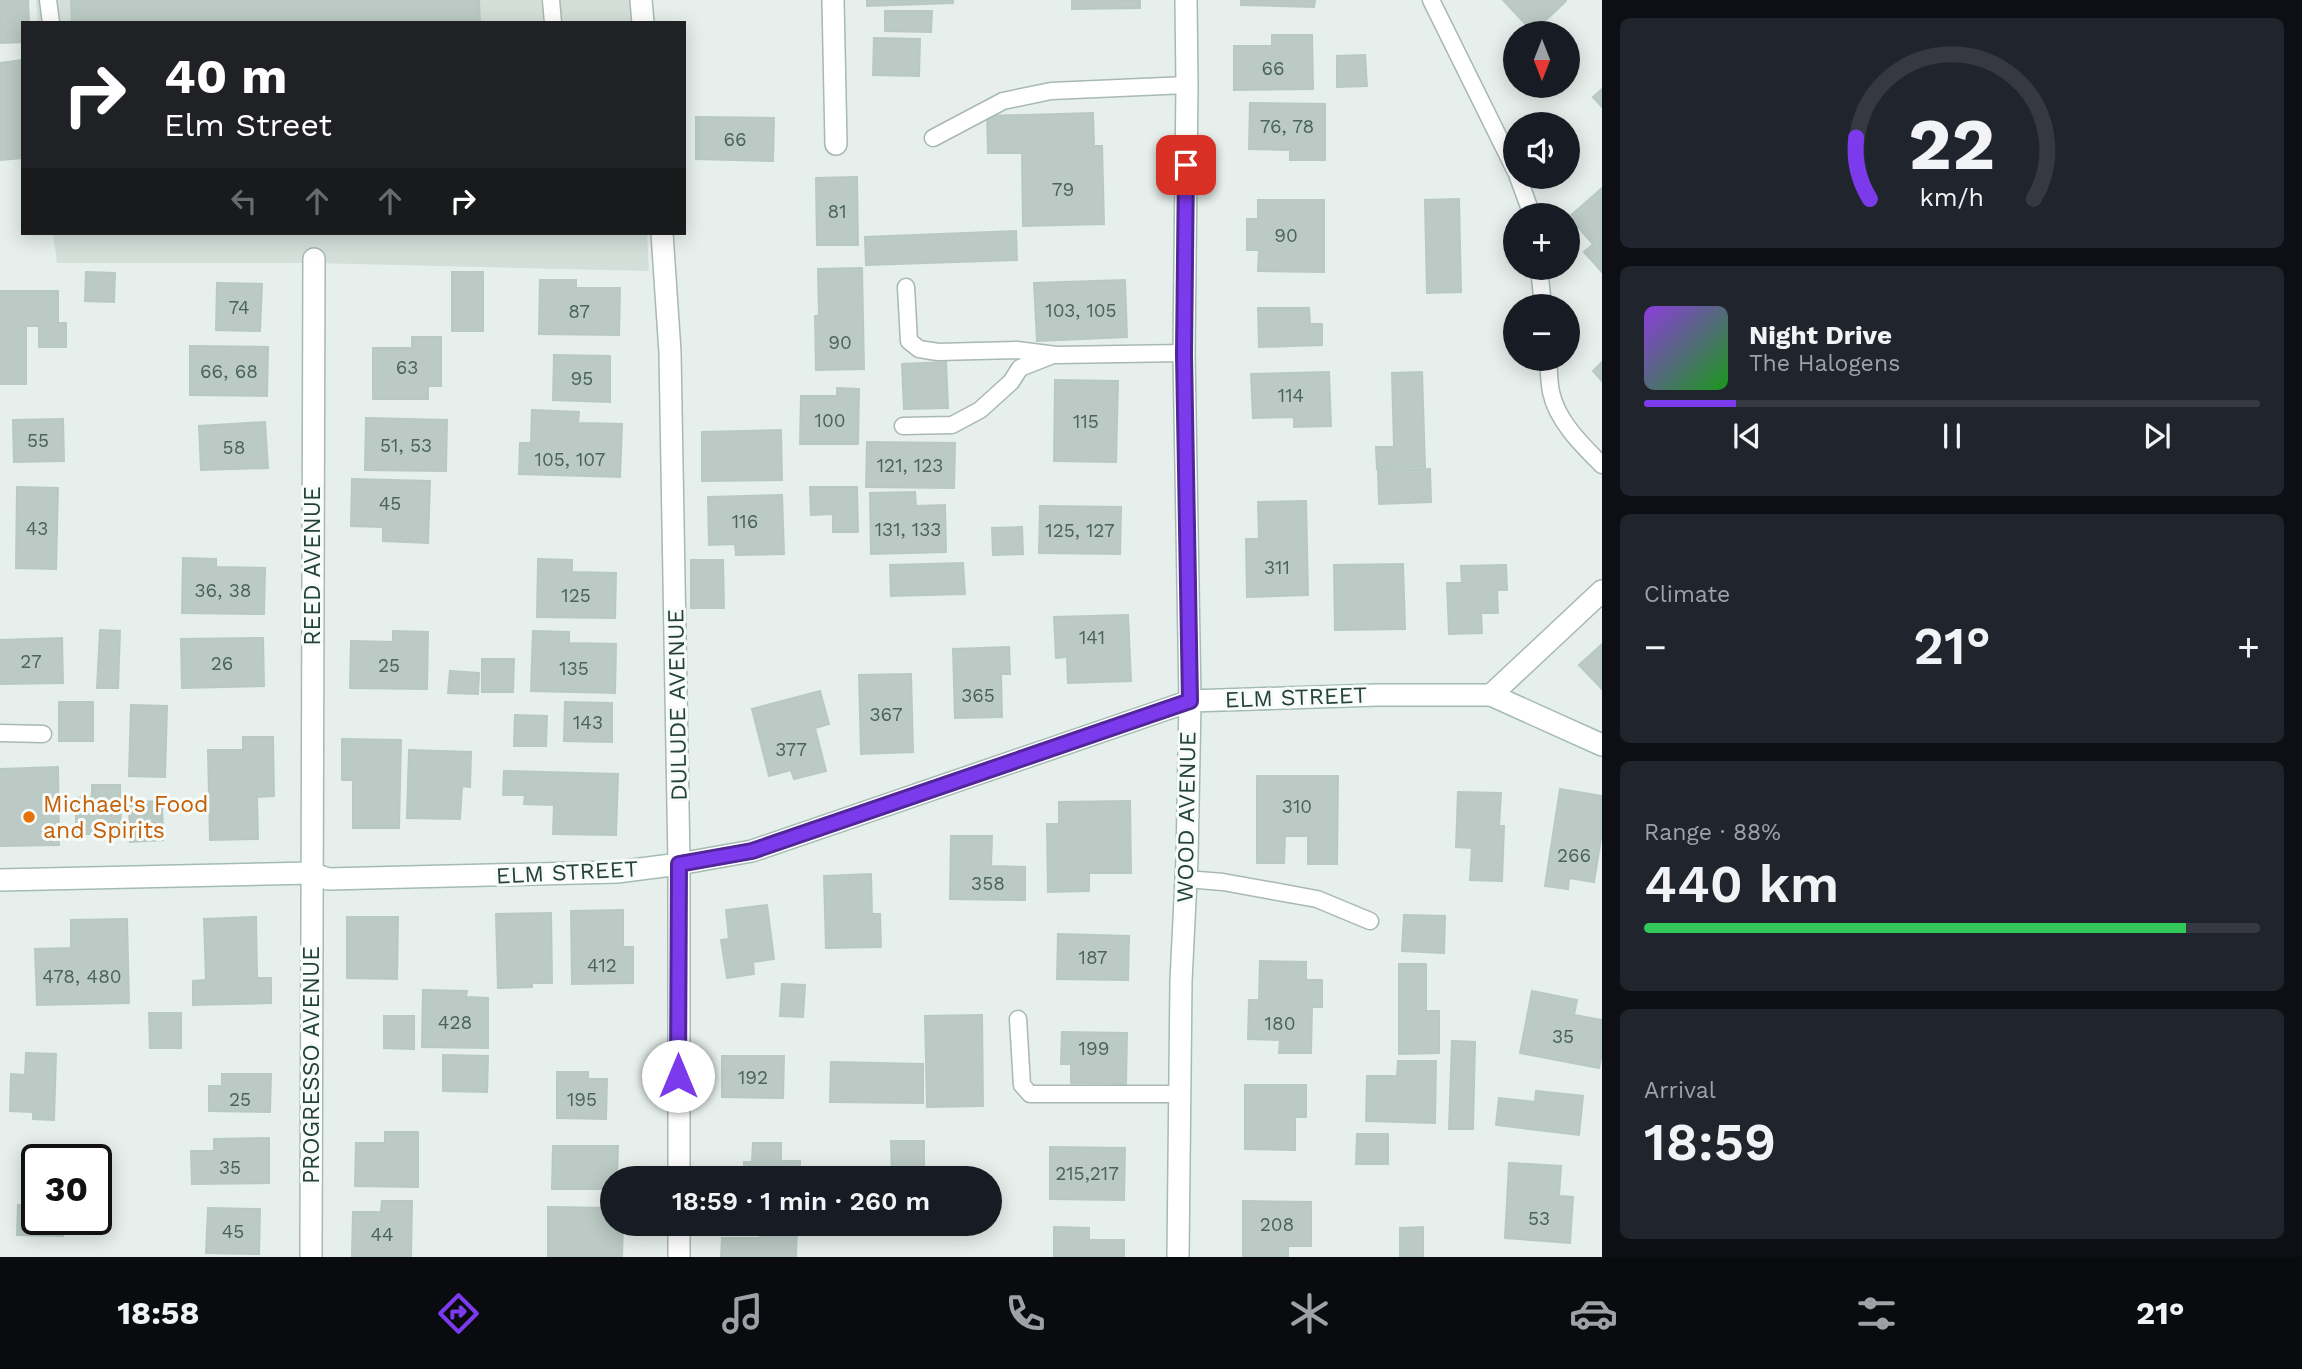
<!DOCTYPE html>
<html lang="en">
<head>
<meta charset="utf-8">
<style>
	:root { --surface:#171b24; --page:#20242c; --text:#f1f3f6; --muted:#9ea1a6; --line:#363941; --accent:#7c3aed }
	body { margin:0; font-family:"Work Sans",sans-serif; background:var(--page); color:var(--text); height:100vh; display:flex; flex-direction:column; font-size:26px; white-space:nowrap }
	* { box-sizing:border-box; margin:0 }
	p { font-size:23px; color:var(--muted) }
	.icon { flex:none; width:38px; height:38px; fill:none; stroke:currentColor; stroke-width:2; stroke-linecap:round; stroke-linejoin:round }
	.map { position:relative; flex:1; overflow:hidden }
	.drawer { display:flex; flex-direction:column; gap:18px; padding:18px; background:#0d0f14; width:700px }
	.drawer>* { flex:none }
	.banner { position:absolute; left:21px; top:21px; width:665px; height:214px; border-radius:0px; box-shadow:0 4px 18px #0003; background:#202124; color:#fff; overflow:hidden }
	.needle { width:46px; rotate:180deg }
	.tools { position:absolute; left:1503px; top:21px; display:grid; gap:14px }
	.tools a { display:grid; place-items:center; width:77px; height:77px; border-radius:50%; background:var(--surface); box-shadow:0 4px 18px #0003; font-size:35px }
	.speed { position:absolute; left:21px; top:1144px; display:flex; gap:14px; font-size:35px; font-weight:700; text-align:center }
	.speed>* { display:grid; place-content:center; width:91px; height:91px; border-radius:50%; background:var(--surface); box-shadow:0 4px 18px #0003; line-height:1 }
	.speed .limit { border:4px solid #111; border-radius:10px; background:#fff; color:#111 }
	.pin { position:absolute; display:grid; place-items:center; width:60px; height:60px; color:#fff; margin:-30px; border-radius:14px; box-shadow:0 4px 10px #0006 }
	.me { position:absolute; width:77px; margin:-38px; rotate:0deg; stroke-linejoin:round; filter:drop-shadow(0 0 5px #0008) }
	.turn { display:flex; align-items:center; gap:24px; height:147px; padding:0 28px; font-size:32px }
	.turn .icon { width:91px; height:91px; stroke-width:2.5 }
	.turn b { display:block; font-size:49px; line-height:60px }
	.lanes { display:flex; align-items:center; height:66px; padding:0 28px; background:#0003; justify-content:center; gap:35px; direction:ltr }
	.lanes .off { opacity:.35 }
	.big { font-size:52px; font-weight:600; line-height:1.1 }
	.drawer .tile { flex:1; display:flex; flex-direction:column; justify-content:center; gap:10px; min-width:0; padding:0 24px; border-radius:10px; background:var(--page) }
	.drawer .dial { align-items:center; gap:0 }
	.dial svg { height:182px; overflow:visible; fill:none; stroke:var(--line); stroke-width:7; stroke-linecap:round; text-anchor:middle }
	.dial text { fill:var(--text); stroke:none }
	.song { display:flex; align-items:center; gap:21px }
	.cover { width:84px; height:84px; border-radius:10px; background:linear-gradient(135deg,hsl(270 70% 55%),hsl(120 70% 35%)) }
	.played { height:7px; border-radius:4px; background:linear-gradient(90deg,var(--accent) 15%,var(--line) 15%) }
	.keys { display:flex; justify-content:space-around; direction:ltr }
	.heat { display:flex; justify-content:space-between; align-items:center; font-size:38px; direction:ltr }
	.charge { height:10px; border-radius:5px; background:linear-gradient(90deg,#34c759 88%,var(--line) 0) }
	.trip { position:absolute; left:600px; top:1166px; width:402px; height:70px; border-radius:35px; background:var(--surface); box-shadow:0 4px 18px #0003; font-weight:600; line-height:70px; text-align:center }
	.tab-bar { display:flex; height:112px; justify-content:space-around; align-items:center; background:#090b0e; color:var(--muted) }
	.tab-bar .icon { width:49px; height:49px }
	.tab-bar .current { color:var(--accent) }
	.tab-bar b { font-size:32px; color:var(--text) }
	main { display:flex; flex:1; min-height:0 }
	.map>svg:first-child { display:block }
	.built { fill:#d4dfda }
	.building { fill:#bbcac4; stroke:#b8c9c2; stroke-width:2 }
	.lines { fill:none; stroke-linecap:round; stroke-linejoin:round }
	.lane-casing { stroke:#a8b8b2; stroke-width:19 }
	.street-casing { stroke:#a8b8b2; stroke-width:24 }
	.secondary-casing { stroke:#a4bbb3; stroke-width:24 }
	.lane { stroke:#fff; stroke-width:16 }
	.street { stroke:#fff; stroke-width:21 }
	.secondary { stroke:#fff; stroke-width:21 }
	.route-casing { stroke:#51269a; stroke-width:18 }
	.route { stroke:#7c3aed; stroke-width:12 }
	.food-dot { fill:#e8710a; stroke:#f7fbf9; stroke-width:2.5 }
	.labels { text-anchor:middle; stroke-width:6; stroke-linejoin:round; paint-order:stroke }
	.number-label { font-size:19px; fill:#4a645c }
	.street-label { font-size:23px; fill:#24423a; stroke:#f7fbf9 }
	.food-label { font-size:23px; fill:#c56008; stroke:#f7fbf9; text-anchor:start }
</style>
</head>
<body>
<main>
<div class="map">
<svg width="1602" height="1257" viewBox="0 0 1602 1257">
	<rect width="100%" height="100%" fill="#e6efeb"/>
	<path class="built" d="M36 0H632L633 23H38Z
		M53 233H647L649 271 314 263H57Z"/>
	<path class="building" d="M0 0H28L29 23H23V42L0 43Z
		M71 0H479L480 23H72Z
		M867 0H953V3L867 6Z
		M1072 0H1140V8L1072 9Z
		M1241 0H1315L1314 7 1241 5Z
		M1503 0H1566V1L1533 32Z
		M885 11H932L931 32 885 31Z
		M1272 35H1312L1313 89 1234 90V46H1272Z
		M874 38 920 39 919 76 873 75Z
		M1365 55 1367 86 1337 87V56Z
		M23 60V158L0 160V63Z
		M1602 89V107L1593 97Z
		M1250 103 1325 104V160H1290V150L1249 149Z
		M1093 113 1094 146H1102L1104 224 1023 226 1022 153H988L987 116Z
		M696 117 774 118 773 161 696 159Z
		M857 177 858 245H817L816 178Z
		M1602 188V272L1584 252 1593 244 1569 217Z
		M1459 199 1461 292 1427 293 1425 200Z
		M1258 200H1324V272L1258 271 1259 250H1247V219H1258Z
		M1016 231 1017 260 866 265 865 237Z
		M862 268 864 369 816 370 815 316H819L818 269Z
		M86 272 115 273 114 302 85 301Z
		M452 272H483V331H452Z
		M540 280H576V288H620L619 335 539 334Z
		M1125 280 1127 337 1037 341 1034 283Z
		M217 283 262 284 260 331 216 330Z
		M0 291H58V323H66V347H39V326H26V384H0Z
		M1258 308H1309L1310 324H1322V345L1259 347Z
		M412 337H441V386H428V399H373V348H412Z
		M190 346 268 347 267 396 190 395Z
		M554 355 610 356V402L553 400Z
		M946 362 948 408 904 409 902 364Z
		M1602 362V381L1593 371Z
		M1329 372 1331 426 1294 427V417L1253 418 1251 374Z
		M1422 372 1425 467 1377 469 1376 447H1394L1392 373Z
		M1055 380 1118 381 1116 462 1054 461Z
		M837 388 859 389 858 444H800L801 396H837Z
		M532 410 579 412 578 423 622 424 620 477 519 474 520 443H531Z
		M366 418 447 420 446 471 365 470Z
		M63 419 64 461 14 462 13 420Z
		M265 422 268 468 201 470 199 426Z
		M781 430 782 480 702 481V432Z
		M867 442 955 443 954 488 866 487Z
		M1430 469 1431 502 1379 504 1378 471Z
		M352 479 430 481 428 543 383 541V527L351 526Z
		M17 487 58 488 56 569 16 568Z
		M810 487H857L858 532H833V514L811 515Z
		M915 492 916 506 945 505 946 552 871 554 870 493Z
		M782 495 784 554 736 555 735 544 709 545 708 497Z
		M1306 501 1308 595 1247 597 1246 539H1259L1258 502Z
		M1040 506 1121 507 1120 554 1039 553Z
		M1022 527 1023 554 993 555 992 528Z
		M183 558 216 559V567L265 568 264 614 182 613Z
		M538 559 572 560V572L616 573 615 618 537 617Z
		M691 560H723L724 608H691Z
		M963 563 965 594 891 596 890 565Z
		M1403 564 1405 629 1335 630 1334 565Z
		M1506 565 1507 590H1497L1498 613H1481L1482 633 1449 634 1447 583H1462L1461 566Z
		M1128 615 1131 681 1068 683 1067 657 1056 658 1054 617Z
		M100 630 120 631 118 688H97Z
		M393 631 428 632 427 689 350 688 351 641 393 642Z
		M533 631 569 632V643L616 644 615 693 531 691Z
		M62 638 63 683 0 684V640Z
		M263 638 264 686 182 688 181 639Z
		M1602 644V689L1579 665Z
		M1009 647 1010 674H1001L1002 717 955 718 953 649Z
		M482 659H514L513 692H482Z
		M450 671 479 673 478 694 448 693Z
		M911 674 913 752 861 754 859 675Z
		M820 691 829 724 815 728 826 771 794 779 791 770 769 776 752 709Z
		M59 702H93V741H59Z
		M565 702 612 703V742L564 741Z
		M131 705 167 706 165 777 129 776Z
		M515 715 547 716 546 746H514Z
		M243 737H273L274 796 257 797 258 839 210 840 208 750H243Z
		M342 739 401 740 399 828H353V780H342Z
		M409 750 471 752 470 787 462 786 460 819 407 818Z
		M58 767 59 845 0 846V769Z
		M504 771 618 774 616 835 553 834 554 805 524 804 525 795H503Z
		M1257 776H1338L1337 864H1308V836H1285L1284 863H1257Z
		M92 785H120L121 834H76V798L92 797Z
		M1560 789 1602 796V832L1594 882 1569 878 1568 889 1545 886Z
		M1458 792 1501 793 1499 826H1504L1502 881 1470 880 1472 848 1456 847Z
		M162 801 163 840 130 842 129 802Z
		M1130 801 1131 873H1089V891L1048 892 1047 824H1059V802Z
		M951 836H992L991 866 1025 867V900L950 899Z
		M871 874 872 914H880L881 947 826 948 824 876Z
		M767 905 774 959 753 962 754 974 727 978 721 940 729 939 726 910Z
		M623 910V947H633V983L572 984 571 911Z
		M551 913 552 983H532V987L498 988 496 914Z
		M1404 915 1445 916 1444 953 1402 951Z
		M256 917 257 978H271V1003L193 1005V981L206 980 204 919Z
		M347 917H398L397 979 347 978Z
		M127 919 129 1003 37 1005 35 949 71 948V920Z
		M1058 934 1129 936 1128 980 1057 979Z
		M1260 961 1306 962V980H1322V1007H1312L1311 1053H1279L1280 1040 1248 1039 1249 1000H1259Z
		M1399 964H1426V1011H1439V1053L1399 1054Z
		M782 984 805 985 803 1017 780 1016Z
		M423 990 467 991 466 997 488 998V1048L422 1047Z
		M1532 991 1577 1000 1574 1015 1602 1020V1053L1599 1068 1520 1053Z
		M149 1013H181V1048H150Z
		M982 1015 983 1106 927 1107 925 1016Z
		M384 1016H414V1049L384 1048Z
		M1062 1032 1127 1033 1126 1084 1071 1083V1064H1061Z
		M1452 1041 1475 1042 1473 1129H1449Z
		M26 1053 56 1054 54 1120 33 1119V1112L10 1111 11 1074 25 1075Z
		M443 1055 488 1056 487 1092 443 1091Z
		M722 1056H784L783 1098 722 1097Z
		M1398 1061H1436L1435 1123 1366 1121 1367 1076H1397Z
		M831 1062 923 1064V1103L830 1102Z
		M557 1072H588V1079H607L606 1119 557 1118Z
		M222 1074H271L270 1112 209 1111V1086H222Z
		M1245 1085H1306V1117H1295V1150L1245 1149Z
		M1536 1091 1583 1096 1579 1135 1496 1125 1499 1098 1535 1102Z
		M385 1132H418V1187L355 1186 356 1143H385Z
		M1357 1134H1388V1164H1356Z
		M269 1138V1183L192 1184 191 1151H214V1139Z
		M891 1141H924V1178H892Z
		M753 1143H781V1161H800V1178H744V1162H752Z
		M553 1146H618L617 1178H612V1189H552Z
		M1050 1147 1125 1148 1124 1200 1050 1199Z
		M1509 1163 1561 1166 1559 1196 1573 1197 1570 1243 1505 1238Z
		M382 1201H412L411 1257 352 1256 353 1212H381Z
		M1243 1201 1311 1202V1246H1288V1257H1243Z
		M18 1205H37V1220H64L63 1236 17 1235Z
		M548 1207 612 1208V1223H623L622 1257H548Z
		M208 1208 260 1209 259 1254 206 1253Z
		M760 1223H797L796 1257H721L722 1238H760Z
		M1054 1227 1089 1228V1240H1124V1257H1054Z
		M1423 1227V1257H1400V1228Z"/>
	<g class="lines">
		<defs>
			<path id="lane" d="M48 0 51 23
				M551 0 553 23
				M1431 0 1516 172
				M933 138 1003 101 1051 91 1187 85
				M1518 177 1532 215
				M1539 268 1543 306
				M906 287 909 341 919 349 938 352 1017 350 1056 355 1184 353
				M1548 359C1549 370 1549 382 1551 392 1557 421 1582 445 1602 465
				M903 426 952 425 980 410 1011 382 1020 368 1053 355
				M0 733 43 734
				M1186 879 1223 882 1317 899 1370 921
				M1018 1019 1022 1085 1030 1094H1180"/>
			<path id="street" d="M641 0 643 23
				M833 0 836 144
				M662 233 670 352 679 864V1178
				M1491 695 1602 591
				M679 1223V1257
				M311 1257 314 259"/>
			<path id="secondary" d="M0 880 311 873 328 879 617 872 679 864 752 851 1190 701 1377 695H1491L1602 745
				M1178 1257 1181 981 1187 859 1190 701 1184 353 1187 85 1186 0"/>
		</defs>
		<use href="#lane" class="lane-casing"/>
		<use href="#street" class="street-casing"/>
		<use href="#secondary" class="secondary-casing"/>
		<use href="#lane" class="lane"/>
		<use href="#street" class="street"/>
		<use href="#secondary" class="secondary"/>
	</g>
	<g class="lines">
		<defs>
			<path id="route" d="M678 1076 679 864 752 851 1190 701 1184 354 1186 165"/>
		</defs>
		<use href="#route" class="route-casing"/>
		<use href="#route" class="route"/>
	</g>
	<circle class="food-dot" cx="29" cy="817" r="7"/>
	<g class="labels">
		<g class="number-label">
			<text x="1273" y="75">66</text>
			<text x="1287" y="133">76, 78</text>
			<text x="735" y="146">66</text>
			<text x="1063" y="196">79</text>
			<text x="837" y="218">81</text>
			<text x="1286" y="242">90</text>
			<text x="239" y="314">74</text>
			<text x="1081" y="317">103, 105</text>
			<text x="579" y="318">87</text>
			<text x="840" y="349">90</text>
			<text x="407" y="374">63</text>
			<text x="229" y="378">66, 68</text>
			<text x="582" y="385">95</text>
			<text x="1291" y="402">114</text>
			<text x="830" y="427">100</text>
			<text x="1086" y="428">115</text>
			<text x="38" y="447">55</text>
			<text x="406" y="452">51, 53</text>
			<text x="234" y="454">58</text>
			<text x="570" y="466">105, 107</text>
			<text x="910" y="472">121, 123</text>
			<text x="390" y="510">45</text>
			<text x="745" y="528">116</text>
			<text x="37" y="535">43</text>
			<text x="908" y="536">131, 133</text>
			<text x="1080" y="537">125, 127</text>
			<text x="1277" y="574">311</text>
			<text x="223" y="597">36, 38</text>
			<text x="576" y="602">125</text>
			<text x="1092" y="644">141</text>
			<text x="31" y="668">27</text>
			<text x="222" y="670">26</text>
			<text x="389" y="672">25</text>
			<text x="574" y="675">135</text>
			<text x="978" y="702">365</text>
			<text x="886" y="721">367</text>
			<text x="588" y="729">143</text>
			<text x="791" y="756">377</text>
			<text x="1297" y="813">310</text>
			<text x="1574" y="862">266</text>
			<text x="988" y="890">358</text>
			<text x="1093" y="964">187</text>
			<text x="602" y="972">412</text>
			<text x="82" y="983">478, 480</text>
			<text x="455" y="1029">428</text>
			<text x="1280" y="1030">180</text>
			<text x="1563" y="1043">35</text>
			<text x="1094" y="1055">199</text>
			<text x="753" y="1084">192</text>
			<text x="240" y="1106">25</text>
			<text x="582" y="1106">195</text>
			<text x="230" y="1174">35</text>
			<text x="1087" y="1180">215,217</text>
			<text x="1539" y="1225">53</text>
			<text x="1277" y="1231">208</text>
			<text x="233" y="1238">45</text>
			<text x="382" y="1241">44</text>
		</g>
		<g class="street-label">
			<text transform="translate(312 566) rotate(-90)" y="8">REED AVENUE</text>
			<text transform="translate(1296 697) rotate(-2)" y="8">ELM STREET</text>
			<text transform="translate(677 705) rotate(-91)" y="8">DULUDE AVENUE</text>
			<text transform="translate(1186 817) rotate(-89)" y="8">WOOD AVENUE</text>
			<text transform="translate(567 872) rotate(-3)" y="8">ELM STREET</text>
			<text transform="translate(311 1065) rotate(-90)" y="8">PROGRESSO AVENUE</text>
		</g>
		<g class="food-label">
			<text x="43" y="812">Michael's Food<tspan x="43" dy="26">and Spirits</tspan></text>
		</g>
	</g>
</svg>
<div class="tools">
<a><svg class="needle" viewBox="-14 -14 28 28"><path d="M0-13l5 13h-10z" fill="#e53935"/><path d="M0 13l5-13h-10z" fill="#9ea1a6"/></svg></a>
<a><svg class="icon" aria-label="sound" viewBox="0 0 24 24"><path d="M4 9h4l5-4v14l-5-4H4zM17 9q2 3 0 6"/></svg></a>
<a>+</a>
<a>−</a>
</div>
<div class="speed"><div class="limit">30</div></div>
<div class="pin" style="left:1186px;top:165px;background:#d93025"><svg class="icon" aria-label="arrive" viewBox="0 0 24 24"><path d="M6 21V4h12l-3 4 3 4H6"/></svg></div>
<svg class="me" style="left:678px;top:1076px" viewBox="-20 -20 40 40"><circle r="19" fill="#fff"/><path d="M0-13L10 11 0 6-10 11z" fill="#7c3aed"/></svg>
<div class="trip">18:59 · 1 min · 260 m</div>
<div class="banner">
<div class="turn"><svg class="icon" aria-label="right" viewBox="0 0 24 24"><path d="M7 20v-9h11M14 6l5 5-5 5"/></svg><div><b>40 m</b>Elm Street</div></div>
<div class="lanes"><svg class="icon off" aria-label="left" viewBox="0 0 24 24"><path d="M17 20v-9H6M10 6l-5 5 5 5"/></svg><svg class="icon off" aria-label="ahead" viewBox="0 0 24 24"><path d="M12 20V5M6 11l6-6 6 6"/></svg><svg class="icon off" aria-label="ahead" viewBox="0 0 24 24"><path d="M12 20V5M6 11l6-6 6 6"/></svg><svg class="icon" aria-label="right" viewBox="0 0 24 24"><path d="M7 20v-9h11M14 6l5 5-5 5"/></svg></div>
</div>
</div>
<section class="drawer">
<div class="tile dial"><svg viewBox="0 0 100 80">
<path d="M14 69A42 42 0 1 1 86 69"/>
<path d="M14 69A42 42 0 0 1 8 42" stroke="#7c3aed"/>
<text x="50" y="56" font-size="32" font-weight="700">22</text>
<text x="50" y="72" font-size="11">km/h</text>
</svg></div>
<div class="tile">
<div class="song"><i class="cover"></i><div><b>Night Drive</b><p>The Halogens</p></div></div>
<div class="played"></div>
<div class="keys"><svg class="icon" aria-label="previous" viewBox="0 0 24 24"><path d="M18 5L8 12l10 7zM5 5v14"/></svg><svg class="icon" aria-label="pause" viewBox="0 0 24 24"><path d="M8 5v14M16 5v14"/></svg><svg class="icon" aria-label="next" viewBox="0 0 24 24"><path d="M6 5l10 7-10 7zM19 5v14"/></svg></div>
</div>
<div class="tile"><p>Climate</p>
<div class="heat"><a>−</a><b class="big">21°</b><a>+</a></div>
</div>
<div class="tile"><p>Range · 88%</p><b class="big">440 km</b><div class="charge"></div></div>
<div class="tile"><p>Arrival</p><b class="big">18:59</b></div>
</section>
</main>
<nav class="tab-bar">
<b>18:58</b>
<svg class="icon current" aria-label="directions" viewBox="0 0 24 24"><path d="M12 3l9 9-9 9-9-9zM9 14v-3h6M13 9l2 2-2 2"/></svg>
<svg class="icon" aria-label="music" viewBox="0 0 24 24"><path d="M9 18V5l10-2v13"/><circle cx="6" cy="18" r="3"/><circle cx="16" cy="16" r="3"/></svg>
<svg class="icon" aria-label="phone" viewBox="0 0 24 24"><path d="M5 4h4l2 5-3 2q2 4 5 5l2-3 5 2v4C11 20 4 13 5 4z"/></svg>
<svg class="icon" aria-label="climate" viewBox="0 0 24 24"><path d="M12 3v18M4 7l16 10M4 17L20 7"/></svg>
<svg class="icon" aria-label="car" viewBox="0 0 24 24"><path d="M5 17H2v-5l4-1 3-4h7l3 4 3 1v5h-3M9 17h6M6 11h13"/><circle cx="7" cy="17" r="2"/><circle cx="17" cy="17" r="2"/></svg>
<svg class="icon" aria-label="filters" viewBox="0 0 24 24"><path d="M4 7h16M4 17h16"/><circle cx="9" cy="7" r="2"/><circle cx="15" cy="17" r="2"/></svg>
<b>21°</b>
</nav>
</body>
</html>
